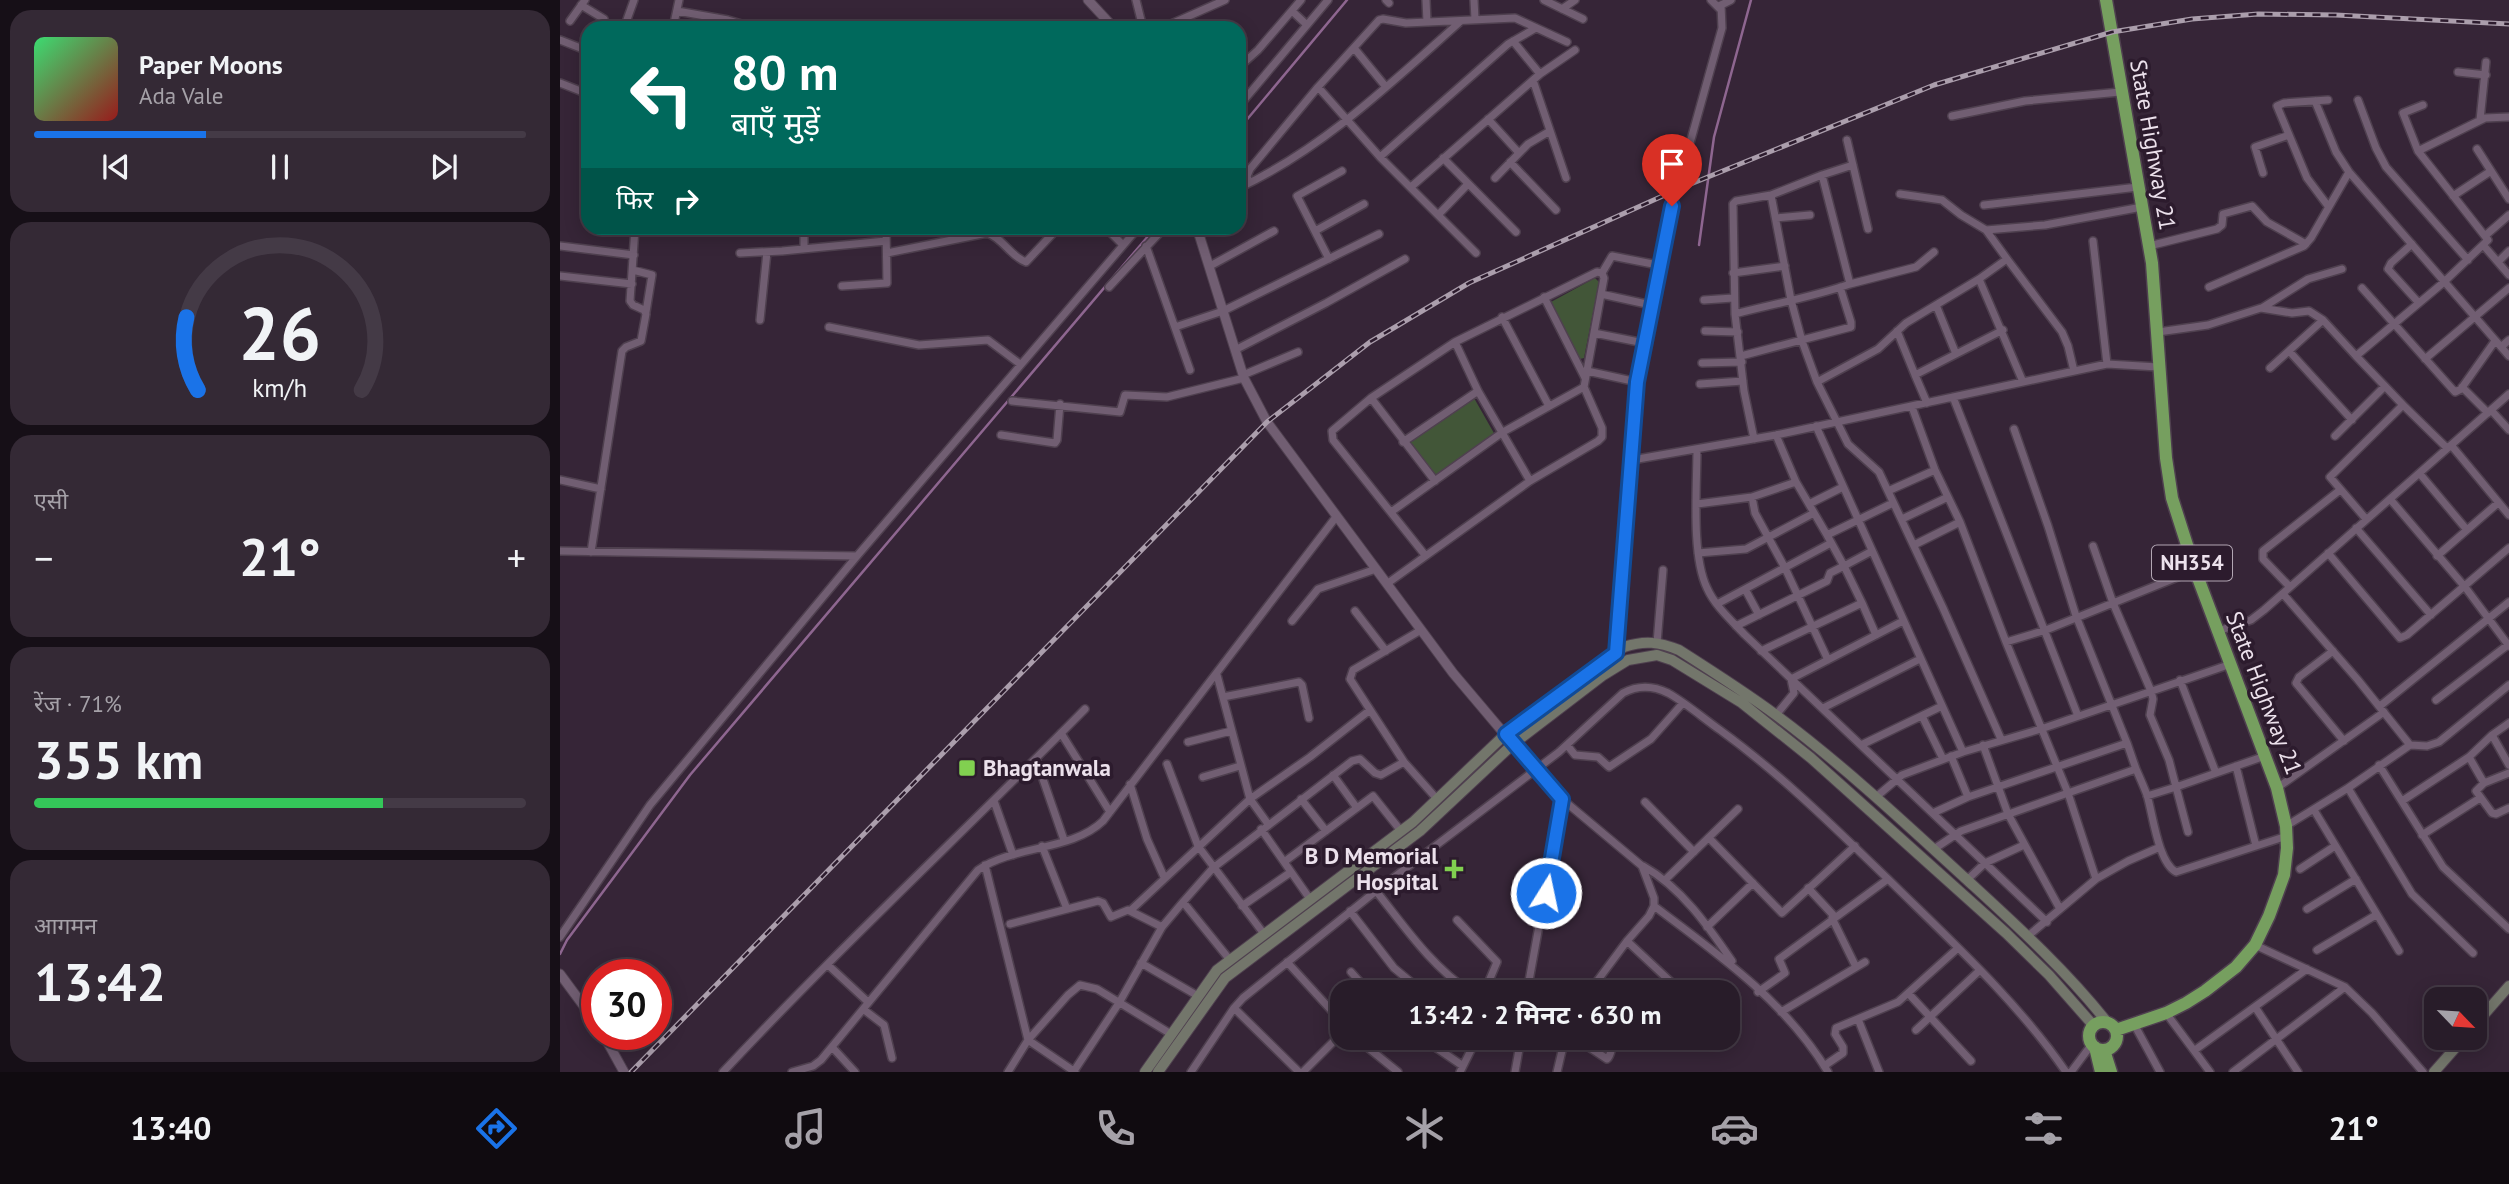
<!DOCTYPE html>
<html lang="hi">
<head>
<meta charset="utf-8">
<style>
	:root { --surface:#281c29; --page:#342935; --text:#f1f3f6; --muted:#a5a1a8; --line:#443a46; --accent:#1a73e8 }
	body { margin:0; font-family:"PT Sans","Noto Sans Devanagari",sans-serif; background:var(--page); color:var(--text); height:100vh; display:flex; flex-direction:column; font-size:26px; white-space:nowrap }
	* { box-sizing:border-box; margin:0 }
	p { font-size:23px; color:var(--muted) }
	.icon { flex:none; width:38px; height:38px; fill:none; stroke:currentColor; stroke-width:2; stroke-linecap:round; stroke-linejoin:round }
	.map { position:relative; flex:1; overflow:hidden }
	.panel { display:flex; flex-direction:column; gap:10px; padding:10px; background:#160f17; width:560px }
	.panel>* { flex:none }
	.top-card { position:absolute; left:21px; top:21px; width:665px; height:214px; border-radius:21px; box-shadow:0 4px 18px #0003,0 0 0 2px var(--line); background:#00695c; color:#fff; overflow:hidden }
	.needle { width:46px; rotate:115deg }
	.controls { position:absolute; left:1864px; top:987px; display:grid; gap:14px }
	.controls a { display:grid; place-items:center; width:63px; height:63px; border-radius:14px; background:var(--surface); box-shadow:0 4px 18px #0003,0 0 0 2px var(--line); font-size:35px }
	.speed { position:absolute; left:21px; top:959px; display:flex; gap:14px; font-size:35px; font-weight:700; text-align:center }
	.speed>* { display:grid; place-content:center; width:91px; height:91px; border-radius:50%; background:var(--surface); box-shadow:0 4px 18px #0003,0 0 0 2px var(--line); line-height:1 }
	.speed .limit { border:10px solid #d22; background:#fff; color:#111 }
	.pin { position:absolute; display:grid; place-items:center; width:60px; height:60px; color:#fff; margin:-72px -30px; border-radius:50% 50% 50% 0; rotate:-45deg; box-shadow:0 0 7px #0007 }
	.pin .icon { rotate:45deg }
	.me { position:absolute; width:77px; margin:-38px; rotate:10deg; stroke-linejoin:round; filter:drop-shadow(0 0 5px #0008) }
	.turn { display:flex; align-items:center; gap:24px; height:147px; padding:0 35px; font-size:32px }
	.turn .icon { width:91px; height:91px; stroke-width:2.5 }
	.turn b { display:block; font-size:49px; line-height:60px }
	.then { display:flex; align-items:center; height:66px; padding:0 35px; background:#0003; gap:14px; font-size:26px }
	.big { font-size:52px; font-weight:700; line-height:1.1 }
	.panel .card { flex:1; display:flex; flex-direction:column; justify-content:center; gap:10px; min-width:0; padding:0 24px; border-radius:21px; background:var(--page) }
	.panel .dial { align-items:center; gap:0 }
	.dial svg { height:182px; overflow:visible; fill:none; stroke:var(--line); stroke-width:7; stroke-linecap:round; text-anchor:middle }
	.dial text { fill:var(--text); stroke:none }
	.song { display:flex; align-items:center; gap:21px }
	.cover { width:84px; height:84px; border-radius:10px; background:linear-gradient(135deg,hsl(140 70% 55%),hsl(0 70% 35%)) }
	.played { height:7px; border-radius:4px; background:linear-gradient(90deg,var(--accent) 35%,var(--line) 35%) }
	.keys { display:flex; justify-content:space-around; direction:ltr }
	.heat { display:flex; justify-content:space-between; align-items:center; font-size:38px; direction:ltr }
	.charge { height:10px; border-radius:5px; background:linear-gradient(90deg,#34c759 71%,var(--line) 0) }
	.trip { position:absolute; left:770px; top:980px; width:410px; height:70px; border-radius:21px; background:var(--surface); box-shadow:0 4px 18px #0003,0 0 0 2px var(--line); font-weight:700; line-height:70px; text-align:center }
	.dock { display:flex; height:112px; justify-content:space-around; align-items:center; background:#100b10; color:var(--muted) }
	.dock .icon { width:49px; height:49px }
	.dock .current { color:var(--accent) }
	.dock b { font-size:32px; color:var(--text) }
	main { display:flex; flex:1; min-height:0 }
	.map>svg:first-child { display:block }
	.green { fill:#425638 }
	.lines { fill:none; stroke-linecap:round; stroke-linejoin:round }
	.stream { stroke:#8e6690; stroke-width:2.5 }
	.minor-casing { stroke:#4f404f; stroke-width:10 }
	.tertiary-casing { stroke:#4f404f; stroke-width:11 }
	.secondary-casing { stroke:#4f404f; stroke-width:12 }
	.trunk-casing { stroke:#4f404f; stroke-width:15 }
	.minor { stroke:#715e72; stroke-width:7 }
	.tertiary { stroke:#715e72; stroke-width:9 }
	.secondary { stroke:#73766b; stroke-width:10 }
	.trunk { stroke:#769f5f; stroke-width:12 }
	.rail-casing { stroke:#ab9eac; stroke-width:5 }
	.rail { stroke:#2c1b2d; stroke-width:2.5; stroke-dasharray:8; stroke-linecap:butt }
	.route-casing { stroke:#114b97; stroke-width:18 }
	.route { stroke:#1a73e8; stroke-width:12 }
	.poi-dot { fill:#81d050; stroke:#2c1b2d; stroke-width:2.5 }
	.labels { text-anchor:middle; stroke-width:7; stroke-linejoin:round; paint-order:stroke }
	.shield { fill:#2c1b2d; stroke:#b2a6b3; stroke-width:2 }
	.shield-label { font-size:21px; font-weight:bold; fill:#ece1ec }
	.street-label { font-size:23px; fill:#ece1ec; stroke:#2c1b2d }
	.poi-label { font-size:23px; font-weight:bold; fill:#ece1ec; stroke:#2c1b2d; text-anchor:start }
</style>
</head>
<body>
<main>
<section class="panel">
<div class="card">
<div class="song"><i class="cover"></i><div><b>Paper Moons</b><p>Ada Vale</p></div></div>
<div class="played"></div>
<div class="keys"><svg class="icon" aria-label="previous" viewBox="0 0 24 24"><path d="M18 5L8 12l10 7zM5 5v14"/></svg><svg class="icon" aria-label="pause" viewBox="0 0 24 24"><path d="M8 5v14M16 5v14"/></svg><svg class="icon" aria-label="next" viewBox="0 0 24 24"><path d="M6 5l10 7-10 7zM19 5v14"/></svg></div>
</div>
<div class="card dial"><svg viewBox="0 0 100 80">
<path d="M14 69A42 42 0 1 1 86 69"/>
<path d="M14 69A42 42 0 0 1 9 37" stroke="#1a73e8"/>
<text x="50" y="56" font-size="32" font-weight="700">26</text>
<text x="50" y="72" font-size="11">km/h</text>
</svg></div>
<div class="card"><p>एसी</p>
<div class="heat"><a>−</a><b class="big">21°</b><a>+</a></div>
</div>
<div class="card"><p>रेंज · 71%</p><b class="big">355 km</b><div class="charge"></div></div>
<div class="card"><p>आगमन</p><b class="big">13:42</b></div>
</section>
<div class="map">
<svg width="1949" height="1072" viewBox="0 0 1949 1072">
	<rect width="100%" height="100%" fill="#362537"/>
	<path class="green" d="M1035 278 1039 282 1024 358 1020 359 991 302Z
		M914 398 935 435 877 478 849 442Z"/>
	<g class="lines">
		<path class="stream" d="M679 129 787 0
			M1139 245 1154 137 1191 0
			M0 954 7 940 130 775 595 228"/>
		<defs>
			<path id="minor" d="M576 0 583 28
				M826 0 829 3
				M866 0 867 22
				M914 0 915 19
				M984 0 1023 19
				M1151 0 1160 9
				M21 5 44 19
				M1002 9 1015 0
				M117 11 168 20 195 28
				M732 11 747 25
				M10 21 25 0
				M64 28 74 0
				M113 28 119 0
				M531 28 547 21
				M602 28 665 0
				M0 40 28 51
				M953 41 980 74
				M794 48 826 87
				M679 67 698 50 741 0
				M1898 72 1926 75
				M973 80 1006 178
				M0 83 28 94
				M758 87 820 157 916 253
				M1768 100 1724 103 1717 106 1747 178 1768 206
				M1798 100 1816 148 1826 167 1908 260
				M1755 101 1776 152 1789 172 1949 356
				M679 106 768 0
				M1392 116 1465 101 1560 92
				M928 119 959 153
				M1920 120 1926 62
				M1287 140 1308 229
				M1917 149 1949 199
				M1858 151 1925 118 1949 117
				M820 157 948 44 976 28
				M883 158 956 232
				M950 162 996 210
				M1703 173 1695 147 1729 135
				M1262 175 1293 165
				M935 178 968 144 990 131
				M689 183 687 176 690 169 758 87 819 20 823 19 846 23 955 18 1007 42
				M851 187 980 74 1015 50
				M679 188C764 148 831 83 901 21
				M1340 194 1382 200 1401 215 1426 230
				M1893 196 1931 171
				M1424 205 1578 187
				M878 215 908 184
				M1216 218 1250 215
				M546 228 563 245
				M755 231 804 204
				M1926 235 1949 215
				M1533 241 1547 364
				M1852 244 1831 263 1828 269 1858 302
				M0 246 74 255
				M586 246 630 370
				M1589 246 1657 229 1662 225 1663 214 1692 206 1707 222 1746 244
				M1924 246 1949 275
				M244 249V228
				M180 253 222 251 326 241
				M327 253 427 233C443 238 451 257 466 262L498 228
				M769 259 737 196 782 171
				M1447 259 1502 332 1508 346 1514 371
				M1938 262 1949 251
				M650 266 714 231
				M73 270 92 275 86 312
				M1042 273 1052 256 1098 265
				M1173 273 1225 266
				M0 276 72 284
				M1419 279 1447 259 1426 230 1485 225 1582 207
				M1290 284 1356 267 1374 252
				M282 286 327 283 326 228
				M549 287 604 228
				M1649 287 1744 246 1751 238 1789 172
				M1802 288 1895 392 1901 389 1935 341
				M1041 294 1091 305
				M984 297 1025 378
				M1144 300 1173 298
				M1376 305 1396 354
				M1702 308 1748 279 1782 269
				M1175 314 1173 204 1176 201 1211 195
				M942 317 989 406
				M200 320 207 252
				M269 327 359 345 428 340 460 364
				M615 327 663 311 819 234
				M1145 331 1178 332
				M1337 331 1355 375 1443 330
				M1598 332 1648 325 1701 308 1732 313 1749 311 1763 320 1796 356
				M1034 333 1084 343
				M895 342 918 391 970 481
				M1941 347 1949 340
				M675 350 766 303 845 259
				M1729 351 1792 420
				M1181 356 1291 327V322L1280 287
				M1865 359 1949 288
				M1142 363 1182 362
				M1710 368 1763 320
				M1027 371 1077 382
				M683 375 738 352
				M1355 375 1367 403
				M1257 382 1318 349 1346 323 1419 279 1463 382
				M1140 384 1183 381
				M1902 387 1928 413
				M1393 397 1518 716
				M811 398 875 481
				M452 401 560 412 565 395 607 397 684 378
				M1843 405 1796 356 1884 282 1928 240 1858 151 1843 113 1863 105
				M1352 407 1375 470 1400 522 1446 642 1508 793 1401 831 1374 849
				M1931 410 1949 430
				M1256 426 1403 752 1342 775 1316 797
				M1454 429 1488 526 1516 616 1567 743
				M441 435 495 443 497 440 500 404
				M1216 435 1236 482 1267 535
				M1775 436 1824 387
				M1194 439 1184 391 1175 314C1213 304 1253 297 1290 284L1262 175 1211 195 1231 300 1242 341 1257 382 1288 444 1319 472 1383 608 1441 739
				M843 442 918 391
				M1891 445 1949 515
				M1137 449C1137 486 1131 555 1147 588 1155 606 1171 620 1184 634L1487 922
				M1072 460 1216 435 1547 364 1598 367
				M1860 474 1907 530
				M0 480 41 489
				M1328 491 1375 470
				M1192 497 1195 513 1225 568 1268 660
				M1830 499 1905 587 1949 646
				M1137 504 1192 497 1236 482
				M1249 504 1283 487
				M831 512 943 432 1024 387
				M1342 519 1388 497
				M1806 519 1770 477 1843 405 1887 448
				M1796 528 1871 615
				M1354 545 1400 522
				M1533 546 1553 603 1591 691 1593 699 1590 715 1609 760 1616 787 1705 756
				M0 551 297 556 578 228
				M31 552 62 351 66 347 81 341 86 314 84 310 73 305 70 301 75 228
				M1138 553 1186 549 1254 513
				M1768 553 1840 638 1847 635 1949 548
				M1877 556 1938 503
				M828 583 970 481 1038 441 1042 437V428L1024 387 1044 278 1042 273 1037 272 895 342 811 398 772 431 773 440 865 555
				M1730 587 1703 559V551L1780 490
				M1185 589 1199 615
				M1723 594 1798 680 1850 745 1788 788 1726 826
				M1302 603 1316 635
				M1157 604 1271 543
				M795 611 826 651
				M732 621 758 589 816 569
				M1176 626 1267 581 1270 573 1284 566 1267 535 1333 503
				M1658 631 1691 620 1704 610 1949 394
				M1446 642 1486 630 1635 570
				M1097 643 1103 570
				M1201 651 1302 603 1284 566 1312 551
				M1773 651 1739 677 1736 683 1784 741
				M1056 653 1077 382 1108 222 1162 28 1161 5 1171 0
				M657 675 690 799 750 757 810 710
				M1620 680 1656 773
				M663 697 739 682 742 685 749 718
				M1876 700 1949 644
				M1820 706 1949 602
				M1263 708 1360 659
				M1216 715 1234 693 1231 679 1343 621
				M1362 716 1383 759
				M501 733 550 812
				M1932 735 1949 765
				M628 742 671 731
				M953 744 1002 799 967 992
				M1007 745 1015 755 1038 757 1049 767 1091 739 1123 703
				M1301 745 1382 706
				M1423 745 1448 814 1500 909
				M1850 745 1867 746 1879 742 1949 685
				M1403 752 1481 729 1671 664
				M1391 756 1408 797 1567 743 1576 769
				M1909 757 1924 783 1949 773
				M476 759 504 840
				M844 762 790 679 793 670 861 630
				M607 764 638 846 704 934
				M1819 765 1883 867 1949 929
				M1676 766 1696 846
				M773 775 797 808
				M643 777 680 766
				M1924 783 1916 791 1932 813 1936 814 1949 808
				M570 784 587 839 604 877
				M1717 788 1824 712
				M1788 788 1852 894 1913 953
				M1587 796 1616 787 1628 832
				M741 799 766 831
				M1002 799 1082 866 1094 898V906L1089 916 1067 941 1029 992
				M434 801 453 855
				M1842 801 1909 757 1932 735 1949 723
				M1085 802 1134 852
				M1754 810 1839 951
				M1373 813 1408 797
				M701 829 750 899
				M1862 835 1920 798
				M1149 838 1222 913 1295 846
				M482 846 507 909
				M724 862 813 796 841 831
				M425 865 468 1040 448 1072
				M1083 866C1121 887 1148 926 1172 961
				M1740 869 1775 846
				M1106 879 1178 809
				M1536 879 1508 793 1576 769C1580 778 1584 787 1587 795 1593 815 1598 862 1616 872L1727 836
				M1407 880 1425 863 1464 845
				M1248 888 1275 917
				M816 891C845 927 871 966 910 992
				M623 902 670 960
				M682 906 731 872
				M1094 906C1158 954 1226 1002 1268 1072
				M1747 909 1796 879
				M570 911 690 799 708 824
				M790 911 834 968 863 992
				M1272 918 1296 967
				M897 920 937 962 929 981 950 992
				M450 924 538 901 543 903 551 917 568 910 602 927
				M1147 927 1193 883
				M1468 936 1536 879 1568 861 1600 847
				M0 937 90 805 297 556
				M1067 941 1113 984 1109 992
				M1695 945 1785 987 1812 1013 1863 1072
				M1757 950 1816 915
				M727 962 782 1022
				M581 963 638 996
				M268 965 308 1002
				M791 972 809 992
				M1198 992 1225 973 1219 959 1328 879
				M1348 993 1411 1061
				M1695 1007 1738 1072
				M674 1008 739 1072
				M303 1009 324 1025 332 1058
				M1221 1012 1305 962
				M1606 1013 1650 1072
				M1298 1019 1319 1072
				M1574 1024 1600 1072
				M1356 1030 1419 971
				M796 1038 838 1072
				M862 1038 903 1066
				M1015 1038 1047 1059C1053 1054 1050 1044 1056 1038
				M272 1047 295 1072
				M1635 1050 1747 969
				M1264 1066 1283 1053V1047L1275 1034 1276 1028 1338 1002 1398 948
				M514 1071 559 1003 602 927 623 902 653 868 792 761 800 759 815 773 821 775 844 762 877 799
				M163 1072C280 947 405 831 525 709
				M232 1072 253 1066 261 1060 418 870C454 845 512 851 543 821L776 517
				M515 1072 468 1040 508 995 520 985 537 989 611 1034
				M631 1072 674 1008 683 998 816 891 999 752 1063 693C1078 685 1092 685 1108 693 1126 703 1143 718 1160 730 1222 775 1275 828 1330 881 1391 941 1457 1001 1506 1072
				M743 1072 782 1033
				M900 1072 917 1038
				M955 1072 961 1038
				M997 1072 1005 1038
				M1511 1072 1532 1044
				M1673 1072 1785 987"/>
			<path id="tertiary" d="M528 0 554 28
				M637 228 684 378 707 422 893 673 953 744
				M0 974 37 1024
				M43 1034 64 1072"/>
			<path id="secondary" d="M1914 1026 1949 986
				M585 1072 657 970 853 822 954 726 1064 647C1085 640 1099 642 1119 650 1152 671 1185 692 1216 715 1283 765 1344 822 1405 878 1455 924 1505 969 1547 1022
				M598 1072 665 978 860 831 953 744 1042 676 1068 660 1097 655 1112 660 1182 703 1251 758 1446 933 1489 975 1533 1025
				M1874 1072 1904 1038"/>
			<path id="trunk" d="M1546 0 1592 263 1606 458 1612 498 1635 570 1717 788 1726 826 1727 848 1724 875 1709 916 1695 945 1676 967 1645 991 1626 1003 1606 1013 1556 1030
				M1529 1036a14 14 0 1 1 28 0a14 14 0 1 1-28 0Z
				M1535 1047 1541 1072
				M1544 1050 1551 1072"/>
		</defs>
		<use href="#minor" class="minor-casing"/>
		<use href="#tertiary" class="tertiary-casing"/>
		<use href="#secondary" class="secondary-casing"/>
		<use href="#trunk" class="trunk-casing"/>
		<use href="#minor" class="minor"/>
		<use href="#tertiary" class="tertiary"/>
		<use href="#secondary" class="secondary"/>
		<use href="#trunk" class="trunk"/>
		<defs>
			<path id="rail" d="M71 1072 707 422 810 342 909 283 1116 190 1374 85 1552 32 1632 19 1698 14 1776 15 1949 24"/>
		</defs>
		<use href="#rail" class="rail-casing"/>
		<use href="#rail" class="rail"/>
	</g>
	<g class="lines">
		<defs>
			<path id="route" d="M986 893 1002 799 946 734 1056 653 1077 382 1112 206"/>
		</defs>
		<use href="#route" class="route-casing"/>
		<use href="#route" class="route"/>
	</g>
	<g class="poi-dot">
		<rect x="398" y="759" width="18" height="18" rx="3.5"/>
		<path d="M890.5 858.5h7v7h7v7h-7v7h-7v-7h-7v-7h7z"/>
	</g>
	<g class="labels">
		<rect class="shield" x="1592" y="545.5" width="80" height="35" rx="5"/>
		<g class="shield-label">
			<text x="1632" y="570">NH354</text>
		</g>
		<g class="street-label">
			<text transform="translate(1593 145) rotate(80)" y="8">State Highway 21</text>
			<text transform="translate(1704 693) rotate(69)" y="8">State Highway 21</text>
		</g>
		<g class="poi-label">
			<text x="423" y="776">Bhagtanwala</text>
			<text x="878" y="864" text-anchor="end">B D Memorial<tspan x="878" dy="26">Hospital</tspan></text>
		</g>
	</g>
</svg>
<div class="controls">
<a><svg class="needle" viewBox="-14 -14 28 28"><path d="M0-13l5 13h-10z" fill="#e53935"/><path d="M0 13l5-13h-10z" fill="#a5a1a8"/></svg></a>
</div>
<div class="speed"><div class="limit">30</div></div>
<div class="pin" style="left:1112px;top:206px;background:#d93025"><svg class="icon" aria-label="arrive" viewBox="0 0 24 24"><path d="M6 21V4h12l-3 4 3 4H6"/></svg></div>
<svg class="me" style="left:986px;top:893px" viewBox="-20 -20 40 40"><circle r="17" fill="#1a73e8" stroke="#fff" stroke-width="3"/><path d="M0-11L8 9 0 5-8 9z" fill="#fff"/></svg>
<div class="trip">13:42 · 2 मिनट · 630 m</div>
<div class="top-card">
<div class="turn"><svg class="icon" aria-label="left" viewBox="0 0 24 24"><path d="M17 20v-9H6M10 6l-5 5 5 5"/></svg><div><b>80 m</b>बाएँ मुड़ें</div></div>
<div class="then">फिर<svg class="icon" aria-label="right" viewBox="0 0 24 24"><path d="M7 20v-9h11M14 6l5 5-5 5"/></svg></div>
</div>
</div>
</main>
<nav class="dock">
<b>13:40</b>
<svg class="icon current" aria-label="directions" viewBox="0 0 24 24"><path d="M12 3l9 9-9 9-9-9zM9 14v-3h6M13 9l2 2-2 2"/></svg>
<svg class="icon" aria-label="music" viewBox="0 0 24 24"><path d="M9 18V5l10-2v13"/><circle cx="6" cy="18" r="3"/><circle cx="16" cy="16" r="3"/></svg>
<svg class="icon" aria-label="phone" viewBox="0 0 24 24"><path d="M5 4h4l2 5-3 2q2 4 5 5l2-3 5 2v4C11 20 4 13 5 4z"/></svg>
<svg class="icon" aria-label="climate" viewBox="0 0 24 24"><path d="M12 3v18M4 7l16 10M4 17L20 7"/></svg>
<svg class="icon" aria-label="car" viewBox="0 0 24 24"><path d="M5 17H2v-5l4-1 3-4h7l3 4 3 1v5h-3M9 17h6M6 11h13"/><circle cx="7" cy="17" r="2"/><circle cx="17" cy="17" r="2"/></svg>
<svg class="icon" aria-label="filters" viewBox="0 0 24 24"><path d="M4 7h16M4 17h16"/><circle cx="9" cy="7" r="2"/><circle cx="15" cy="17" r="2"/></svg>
<b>21°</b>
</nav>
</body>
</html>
